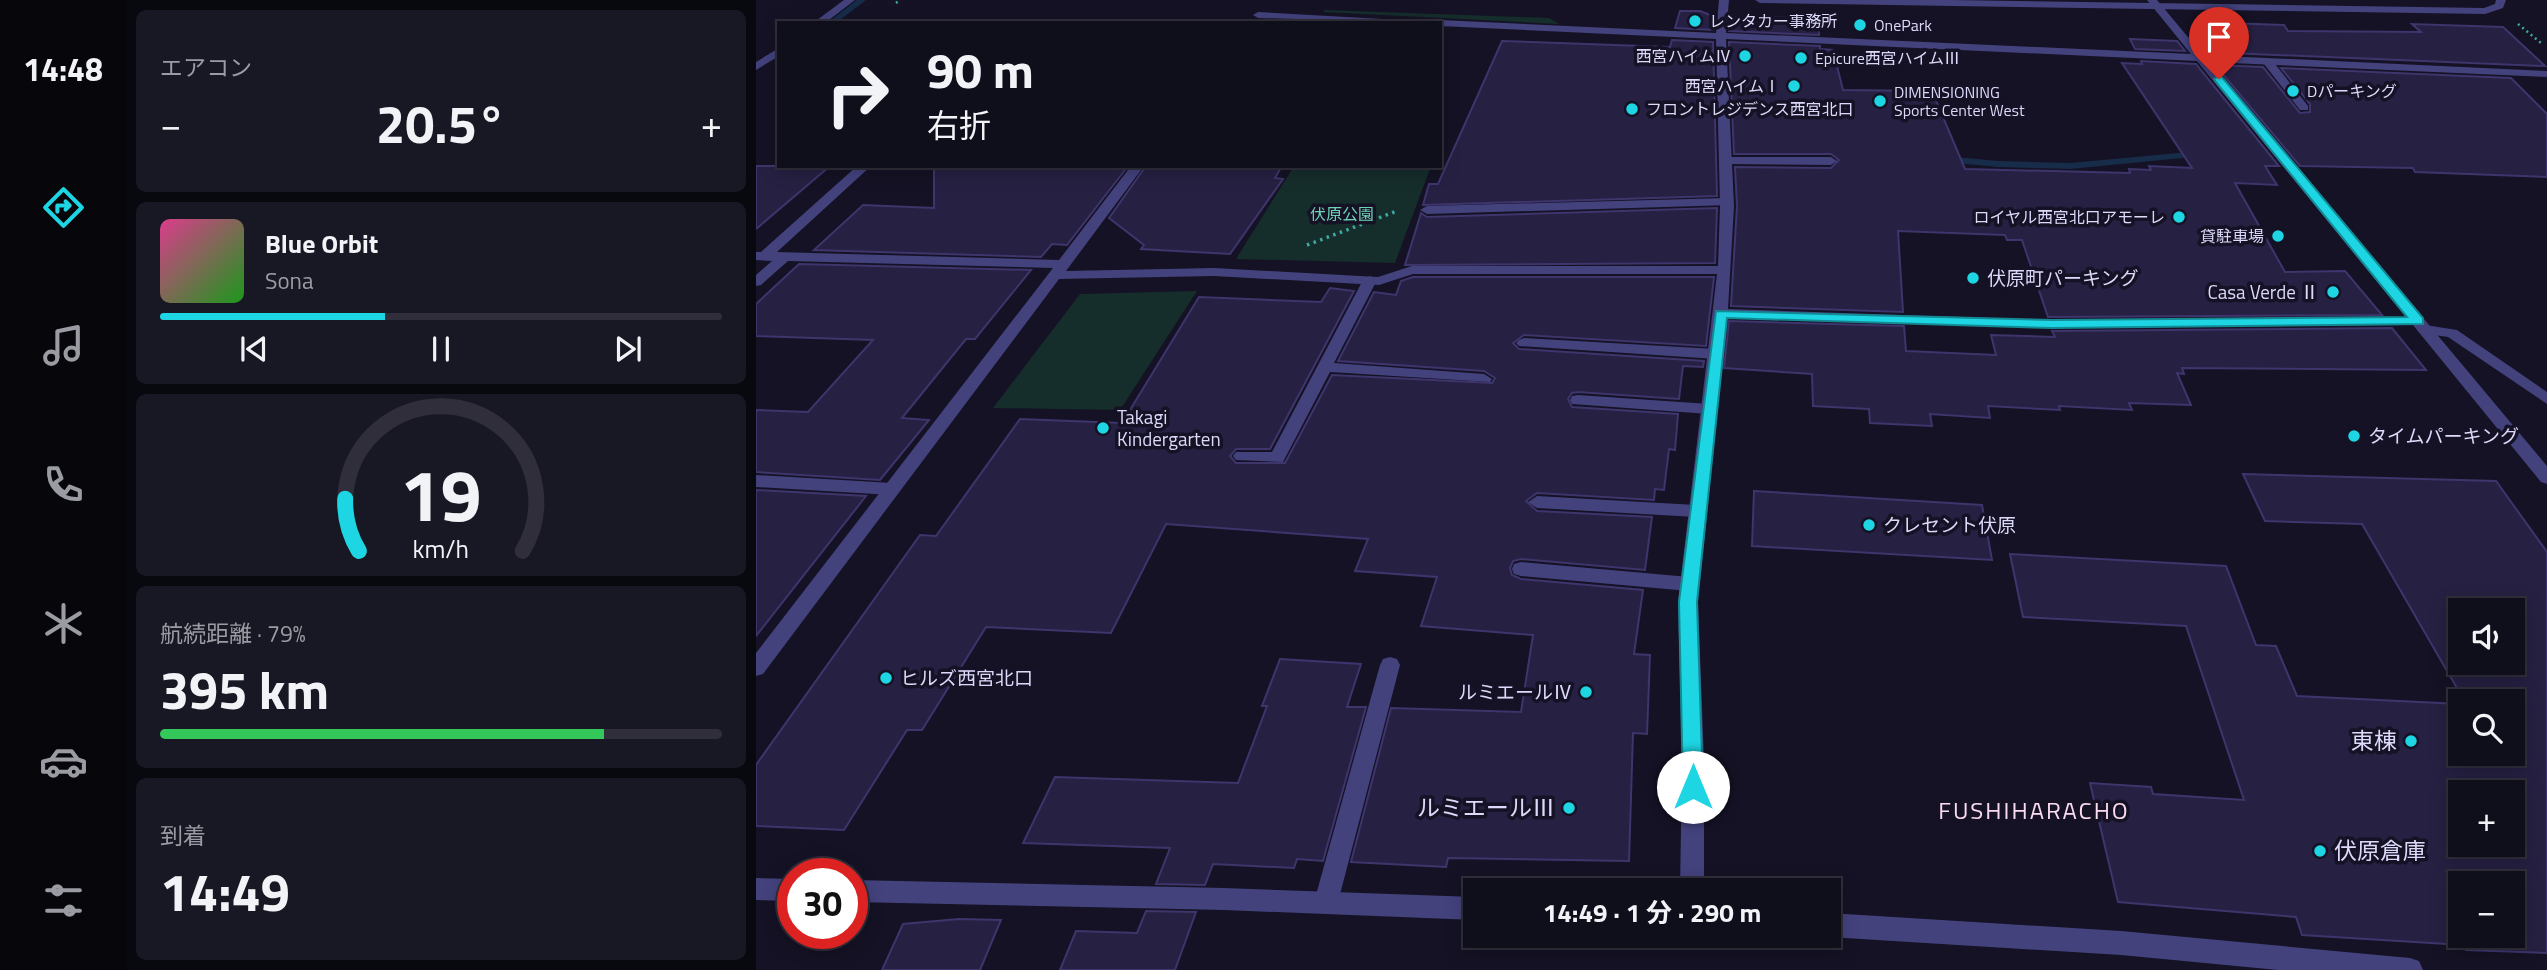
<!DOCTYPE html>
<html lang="ja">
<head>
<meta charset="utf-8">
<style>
	:root { --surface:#0f0e1b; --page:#181724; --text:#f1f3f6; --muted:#9b9ca3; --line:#2f2e3a; --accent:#1dd5e3 }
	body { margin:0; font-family:"Titillium Web","Noto Sans JP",sans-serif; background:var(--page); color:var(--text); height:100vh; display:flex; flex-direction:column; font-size:26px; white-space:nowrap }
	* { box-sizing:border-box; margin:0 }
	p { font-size:23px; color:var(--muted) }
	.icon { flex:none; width:38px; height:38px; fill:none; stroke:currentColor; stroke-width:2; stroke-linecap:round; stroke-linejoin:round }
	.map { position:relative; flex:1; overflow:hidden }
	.panel { display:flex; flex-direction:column; gap:10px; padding:10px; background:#08080f; width:630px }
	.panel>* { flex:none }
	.banner { position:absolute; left:21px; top:21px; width:665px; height:147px; border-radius:0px; box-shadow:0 4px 18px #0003,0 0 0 2px var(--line); background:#0f0e1b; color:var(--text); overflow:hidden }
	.tools { position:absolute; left:1692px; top:598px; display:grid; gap:14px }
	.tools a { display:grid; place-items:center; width:77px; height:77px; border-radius:0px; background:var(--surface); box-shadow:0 4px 18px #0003,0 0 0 2px var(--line); font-size:35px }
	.speed { position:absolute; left:21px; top:858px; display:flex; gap:14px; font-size:35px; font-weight:700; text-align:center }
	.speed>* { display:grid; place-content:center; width:91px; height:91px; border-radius:50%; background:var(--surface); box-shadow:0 4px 18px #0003,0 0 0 2px var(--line); line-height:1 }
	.speed .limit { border:10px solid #d22; background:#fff; color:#111 }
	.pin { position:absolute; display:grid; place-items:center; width:60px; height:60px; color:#fff; margin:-72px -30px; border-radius:50% 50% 50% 0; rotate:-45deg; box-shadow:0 0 7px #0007 }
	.pin .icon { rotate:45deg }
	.me { position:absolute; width:77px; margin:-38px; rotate:0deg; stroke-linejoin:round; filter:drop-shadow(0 0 5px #0008) }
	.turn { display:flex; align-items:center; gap:24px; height:147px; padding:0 35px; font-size:32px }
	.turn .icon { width:91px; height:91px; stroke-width:2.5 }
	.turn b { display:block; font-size:49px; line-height:60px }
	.big { font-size:52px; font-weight:700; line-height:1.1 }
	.panel .widget { flex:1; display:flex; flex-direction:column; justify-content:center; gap:10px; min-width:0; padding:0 24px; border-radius:10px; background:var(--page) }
	.panel .dial { align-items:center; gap:0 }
	.dial svg { height:182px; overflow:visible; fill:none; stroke:var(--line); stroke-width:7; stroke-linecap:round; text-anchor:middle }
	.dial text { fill:var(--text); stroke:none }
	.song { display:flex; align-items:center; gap:21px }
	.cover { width:84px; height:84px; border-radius:10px; background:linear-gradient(135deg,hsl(330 70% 55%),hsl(120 70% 35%)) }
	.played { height:7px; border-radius:4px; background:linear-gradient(90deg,var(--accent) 40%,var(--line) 40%) }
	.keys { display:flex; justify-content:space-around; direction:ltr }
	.heat { display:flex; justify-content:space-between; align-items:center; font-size:38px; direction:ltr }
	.charge { height:10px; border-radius:5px; background:linear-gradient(90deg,#34c759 79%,var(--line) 0) }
	.trip { position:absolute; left:707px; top:878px; width:378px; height:70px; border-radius:0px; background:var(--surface); box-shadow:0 4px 18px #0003,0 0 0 2px var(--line); font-weight:700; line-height:70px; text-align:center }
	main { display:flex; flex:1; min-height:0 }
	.tab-bar { display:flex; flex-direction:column; width:126px; justify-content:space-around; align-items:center; background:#06060b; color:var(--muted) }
	.tab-bar .icon { width:49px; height:49px }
	.tab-bar .on { color:var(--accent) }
	.tab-bar b { font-size:32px; color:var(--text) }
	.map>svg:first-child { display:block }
	.green { fill:#152d2b }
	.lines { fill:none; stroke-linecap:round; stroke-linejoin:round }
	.stream { fill:#172c49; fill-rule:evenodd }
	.building { fill:#262042; stroke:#3e356c; stroke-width:2; fill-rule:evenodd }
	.path-far1 { stroke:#3ea99f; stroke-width:2.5; stroke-dasharray:2 3.5; stroke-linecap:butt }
	.path { stroke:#3ea99f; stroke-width:3.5; stroke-dasharray:2.5 4.5; stroke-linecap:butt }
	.service { fill:#43427d; fill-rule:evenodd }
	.minor { fill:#43427d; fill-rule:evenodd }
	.tertiary { fill:#43427d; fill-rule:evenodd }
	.route { fill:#1dd5e3; stroke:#138a94; stroke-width:2 }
	.poi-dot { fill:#1dd5e3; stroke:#141224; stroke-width:2.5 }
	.labels { text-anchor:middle; stroke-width:7; stroke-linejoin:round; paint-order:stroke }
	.far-poi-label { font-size:16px; fill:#dcd9fa; stroke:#141224; text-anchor:start }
	.far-park-label { font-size:16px; fill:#6ed2b6; stroke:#141224 }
	.poi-label { font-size:19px; fill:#dcd9fa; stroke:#141224; text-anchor:start }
	.near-poi-label { font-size:23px; fill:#dcd9fa; stroke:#141224; text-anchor:end }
	.near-neighbourhood-label { font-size:24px; letter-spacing:2px; fill:#fbdbf0; stroke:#141224 }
</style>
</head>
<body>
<main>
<nav class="tab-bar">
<b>14:48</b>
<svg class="icon on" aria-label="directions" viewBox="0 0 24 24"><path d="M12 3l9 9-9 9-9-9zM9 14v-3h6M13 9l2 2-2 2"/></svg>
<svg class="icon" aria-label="music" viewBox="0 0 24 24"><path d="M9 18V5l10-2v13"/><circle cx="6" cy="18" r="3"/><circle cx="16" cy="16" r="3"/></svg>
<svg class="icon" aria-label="phone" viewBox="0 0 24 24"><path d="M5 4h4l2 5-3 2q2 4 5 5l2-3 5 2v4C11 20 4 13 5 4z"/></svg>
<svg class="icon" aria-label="climate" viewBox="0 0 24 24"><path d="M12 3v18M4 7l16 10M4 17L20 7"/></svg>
<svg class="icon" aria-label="car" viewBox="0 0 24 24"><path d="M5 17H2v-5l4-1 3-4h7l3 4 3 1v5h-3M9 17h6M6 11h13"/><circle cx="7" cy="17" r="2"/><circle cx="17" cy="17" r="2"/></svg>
<svg class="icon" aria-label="filters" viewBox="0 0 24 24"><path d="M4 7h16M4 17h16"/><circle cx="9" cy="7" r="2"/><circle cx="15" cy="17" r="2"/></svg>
</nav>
<section class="panel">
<div class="widget"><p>エアコン</p>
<div class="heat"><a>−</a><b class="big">20.5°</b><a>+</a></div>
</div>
<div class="widget">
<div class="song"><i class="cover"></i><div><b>Blue Orbit</b><p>Sona</p></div></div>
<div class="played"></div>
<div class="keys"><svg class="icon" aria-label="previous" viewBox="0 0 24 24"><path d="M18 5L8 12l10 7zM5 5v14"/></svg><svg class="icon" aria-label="pause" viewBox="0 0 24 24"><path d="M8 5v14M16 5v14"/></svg><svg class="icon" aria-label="next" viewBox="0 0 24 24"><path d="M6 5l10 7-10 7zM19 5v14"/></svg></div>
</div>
<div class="widget dial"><svg viewBox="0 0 100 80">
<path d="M14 69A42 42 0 1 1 86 69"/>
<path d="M14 69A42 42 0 0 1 8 46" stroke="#1dd5e3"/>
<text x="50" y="56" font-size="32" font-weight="700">19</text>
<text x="50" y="72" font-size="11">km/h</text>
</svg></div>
<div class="widget"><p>航続距離 · 79%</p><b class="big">395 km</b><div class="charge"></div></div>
<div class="widget"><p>到着</p><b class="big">14:49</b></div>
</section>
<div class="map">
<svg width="1791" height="970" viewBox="0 0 1791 970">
	<rect width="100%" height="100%" fill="#141224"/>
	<path class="green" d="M569 10 793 18 803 24 567 12Z
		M538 166H675L639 263 480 259Z
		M441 291 364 410 237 408 324 294Z"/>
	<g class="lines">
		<path class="stream" d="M101 0H110L80 23H71Z
			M1444 151 1449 154 1447 156 1314 169 1242 167 1189 162 1184 159 1189 156 1242 161 1314 163Z"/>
	</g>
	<path class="building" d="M924 11H944L959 17 958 30 919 28Z
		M974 17 1062 18 1063 35 973 31Z
		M1442 22 1528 25 1532 31 1665 32 1656 24 1747 27 1789 66 1448 52 1439 42 1454 40Z
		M1374 39 1421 41 1429 51 1379 49Z
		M916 40 957 42 961 196 667 205 673 184H682L746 41 914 47Z
		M973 42 1064 46V49L1077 50 1087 90 1176 91 1209 169 1374 173 1373 169 1395 170 1393 166 1436 168 1366 63 1386 64 1385 61 1440 64 1523 166H1509L1521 185 1479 183 1529 272 1589 271 1626 315 1292 317 1266 240H1251L1249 235 1142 231 1147 312 975 306 981 206 979 167 1075 168 1083 160 1075 154H978Z
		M1459 65 1507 67 1544 113 1554 112V104L1525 68 1755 78 1791 114V177L1659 172 1657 168 1544 166Z
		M0 166H74L0 229Z
		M178 166H372L311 245 296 244 285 257 58 250 107 205 178 208Z
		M390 166H526L519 178 527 179 474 254 385 249 388 245 353 218Z
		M961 208 959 263 649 265 665 213 671 217Z
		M43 264 275 270 219 339H210L146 418 173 420 124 480 0 472V410L52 412 117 340 0 336V304Z
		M657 277H958L950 346 768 335 757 343 763 349 948 361 947 367 927 366 923 399 822 392 816 393 812 399 816 407 922 414 919 450 913 449 908 490 899 489 898 500 781 493 770 501 781 511 896 517 889 570 765 559 757 561 754 568 756 575 765 579 887 590 878 654 894 655 891 734 877 733 873 861 692 858 690 867 595 862 635 708 765 712 777 635 665 626 681 577 599 571 612 539 410 524 355 633 230 627 166 730H151L88 830 0 826V765L164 535 180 536 264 419 366 423 443 297 565 302 574 288 598 291 514 449H480L474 456 480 463H529L576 375 736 383 739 378 728 371 582 361 618 292 640 295 645 281Z
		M973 321 1148 326 1150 351 1240 355 1235 335 1299 337 1296 331 1636 328 1670 370 1426 368 1428 374 1421 373 1435 405 1373 403 1376 410 1303 406 1304 410 1232 406 1234 418 1174 414 1176 426 1114 423 1113 409 1057 406 1056 374 968 368Z
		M1487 474 1740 481 1791 552V953L1710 950 1707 945 1546 935 1540 917 1362 902 1334 783 1395 787 1397 794 1488 800 1430 626 1267 617 1254 554 1470 566 1500 645 1520 646 1541 696 1704 704V754H1757V702H1709L1606 524 1509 521ZM1704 611H1757V663H1704ZM1704 793H1757V845H1704ZM1704 884H1757V936H1704Z
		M0 490 110 496 0 636Z
		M998 491 1226 505 1236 560 996 546Z
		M524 659 605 664 591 707H610L567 861 541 859 538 868 457 864 449 885 400 884 414 848 267 843 299 777 482 783 511 706H506Z
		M390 911 440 912 419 970H304L320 931 381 933Z
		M203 919 245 920 224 970H126L147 924Z"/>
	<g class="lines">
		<path class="path-far1" d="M140 3 144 0
			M1762 24 1785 43"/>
		<path class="path" d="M551 245 641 211"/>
		<path class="service" d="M1508 60H1516L1552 106V110H1544L1508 64Z
			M969 157H1075L1081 161 1075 165 965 164 963 161Z
			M970 198 976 202 975 205 671 214 664 210 671 206Z
			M614 276 621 280 578 363 728 374 736 379 734 382 574 372 527 462 480 460 477 456 480 452H516L607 280Z
			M1669 325 1701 330 1791 392V404L1692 337 1664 333 1661 330 1664 327Z
			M768 338 960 349 968 354 960 359 763 346 760 343 763 340Z
			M822 395 953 404 961 409 953 414 816 404 814 400 816 396Z
			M0 475 136 483 145 489 136 495 0 487Z
			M781 496 940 505 946 507 949 511 946 515 940 517 781 508 772 502Z
			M765 562 933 577 940 579 943 584 940 589 933 591 765 576 758 574 756 569 758 564Z
			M634 657 641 659 644 665 582 902 579 910 570 913 561 910 558 902 624 665 627 659Z"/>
		<path class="minor" d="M88 0H99L69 23H57Z
			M963 0H973L970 33 1435 54 1391 0H1401L1447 55 1791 71V77L1453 62 1791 466V484L1785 482 1657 325 1296 328 971 318 942 602 948 761V891H924L926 761 922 602 961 274H657L623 285 458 276 303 279 7 674 0 676V653L297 268 32 261 5 285 0 286V275L16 261 0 260V252H5L101 166H115L21 252 303 260 375 166H388L310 271 458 268 622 277 656 266H962L964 206 960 39 684 26V23L502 18 497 15 502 12 680 22 684 20 960 33ZM970 39 1441 61 1650 317 1296 320 972 309 978 206Z
			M23 48V56L0 70V62Z
			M0 878 37 879V901L0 900Z
			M96 880 468 888 719 897V920L468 910 96 902Z
			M1073 913 1365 931 1654 958 1663 961 1667 970H1522L1365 955 1073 937Z"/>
		<path class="tertiary" d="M999 0H1196L1728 8 1739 4 1740 0H1750L1747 8 1729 14 1004 3Z"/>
	</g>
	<path class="route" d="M1463 76 1466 77 1667 318V324L1296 328 971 318 941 602 947 787 944 793 937 796 930 793 927 787 923 602 960 311 1296 320 1651 317 1459 81 1458 79Z"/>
	<g class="poi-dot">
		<circle cx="939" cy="21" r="7"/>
		<circle cx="1104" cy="25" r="7"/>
		<circle cx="989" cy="56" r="7"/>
		<circle cx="1045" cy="58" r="7"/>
		<circle cx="1038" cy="86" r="7"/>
		<circle cx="1537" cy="91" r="7"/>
		<circle cx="1124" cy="101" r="7"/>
		<circle cx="876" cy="109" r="7"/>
		<circle cx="1423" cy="217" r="7"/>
		<circle cx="1522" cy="236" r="7"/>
		<circle cx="1217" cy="278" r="7"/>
		<circle cx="1577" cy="292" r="7"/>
		<circle cx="347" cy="428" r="7"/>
		<circle cx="1598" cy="436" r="7"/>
		<circle cx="1113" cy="525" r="7"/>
		<circle cx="130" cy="678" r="7"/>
		<circle cx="830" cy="692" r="7"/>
		<circle cx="1655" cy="741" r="7"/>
		<circle cx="813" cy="808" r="7"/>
		<circle cx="1564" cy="851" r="7"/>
	</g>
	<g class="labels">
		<g class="far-poi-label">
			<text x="953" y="27">レンタカー事務所</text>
			<text x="1118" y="31">OnePark</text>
			<text x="975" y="62" text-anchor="end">西宮ハイムⅣ</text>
			<text x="1059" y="64">Epicure西宮ハイムⅢ</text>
			<text x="1024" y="92" text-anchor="end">西宮ハイムⅠ</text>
			<text x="1551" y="97">Dパーキング</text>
			<text x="1138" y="98">DIMENSIONING<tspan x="1138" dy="18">Sports Center West</tspan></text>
			<text x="890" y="115">フロントレジデンス西宮北口</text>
			<text x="1409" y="223" text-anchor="end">ロイヤル西宮北口アモーレ</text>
			<text x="1508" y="242" text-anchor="end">貸駐車場</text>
		</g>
		<g class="far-park-label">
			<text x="586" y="220">伏原公園</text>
		</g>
		<g class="poi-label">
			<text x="1231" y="285">伏原町パーキング</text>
			<text x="1563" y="299" text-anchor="end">Casa Verde Ⅱ</text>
			<text x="361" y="424">Takagi<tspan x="361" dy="22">Kindergarten</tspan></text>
			<text x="1612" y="443">タイムパーキング</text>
			<text x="1127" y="532">クレセント伏原</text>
			<text x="144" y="685">ヒルズ西宮北口</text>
			<text x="816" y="699" text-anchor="end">ルミエールⅣ</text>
		</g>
		<g class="near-poi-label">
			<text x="1641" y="749">東棟</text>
			<text x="799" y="816">ルミエールⅢ</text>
			<text x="1578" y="859" text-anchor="start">伏原倉庫</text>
		</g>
		<g class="near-neighbourhood-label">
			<text x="1278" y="819">FUSHIHARACHO</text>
		</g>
	</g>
</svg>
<div class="tools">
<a><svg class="icon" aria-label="sound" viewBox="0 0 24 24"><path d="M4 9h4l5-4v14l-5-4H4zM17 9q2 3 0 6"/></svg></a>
<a><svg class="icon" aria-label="search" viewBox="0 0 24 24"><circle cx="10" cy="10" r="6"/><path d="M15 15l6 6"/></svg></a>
<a>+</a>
<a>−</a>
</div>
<div class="speed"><div class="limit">30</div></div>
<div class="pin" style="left:1463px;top:79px;background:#d93025"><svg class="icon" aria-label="arrive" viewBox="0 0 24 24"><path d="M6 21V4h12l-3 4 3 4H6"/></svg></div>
<svg class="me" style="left:937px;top:787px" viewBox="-20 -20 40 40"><circle r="19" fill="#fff"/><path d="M0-13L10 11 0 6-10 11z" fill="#1dd5e3"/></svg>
<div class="trip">14:49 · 1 分 · 290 m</div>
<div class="banner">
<div class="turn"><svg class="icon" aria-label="right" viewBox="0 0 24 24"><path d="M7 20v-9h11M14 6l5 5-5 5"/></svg><div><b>90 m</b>右折</div></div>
</div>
</div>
</main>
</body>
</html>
